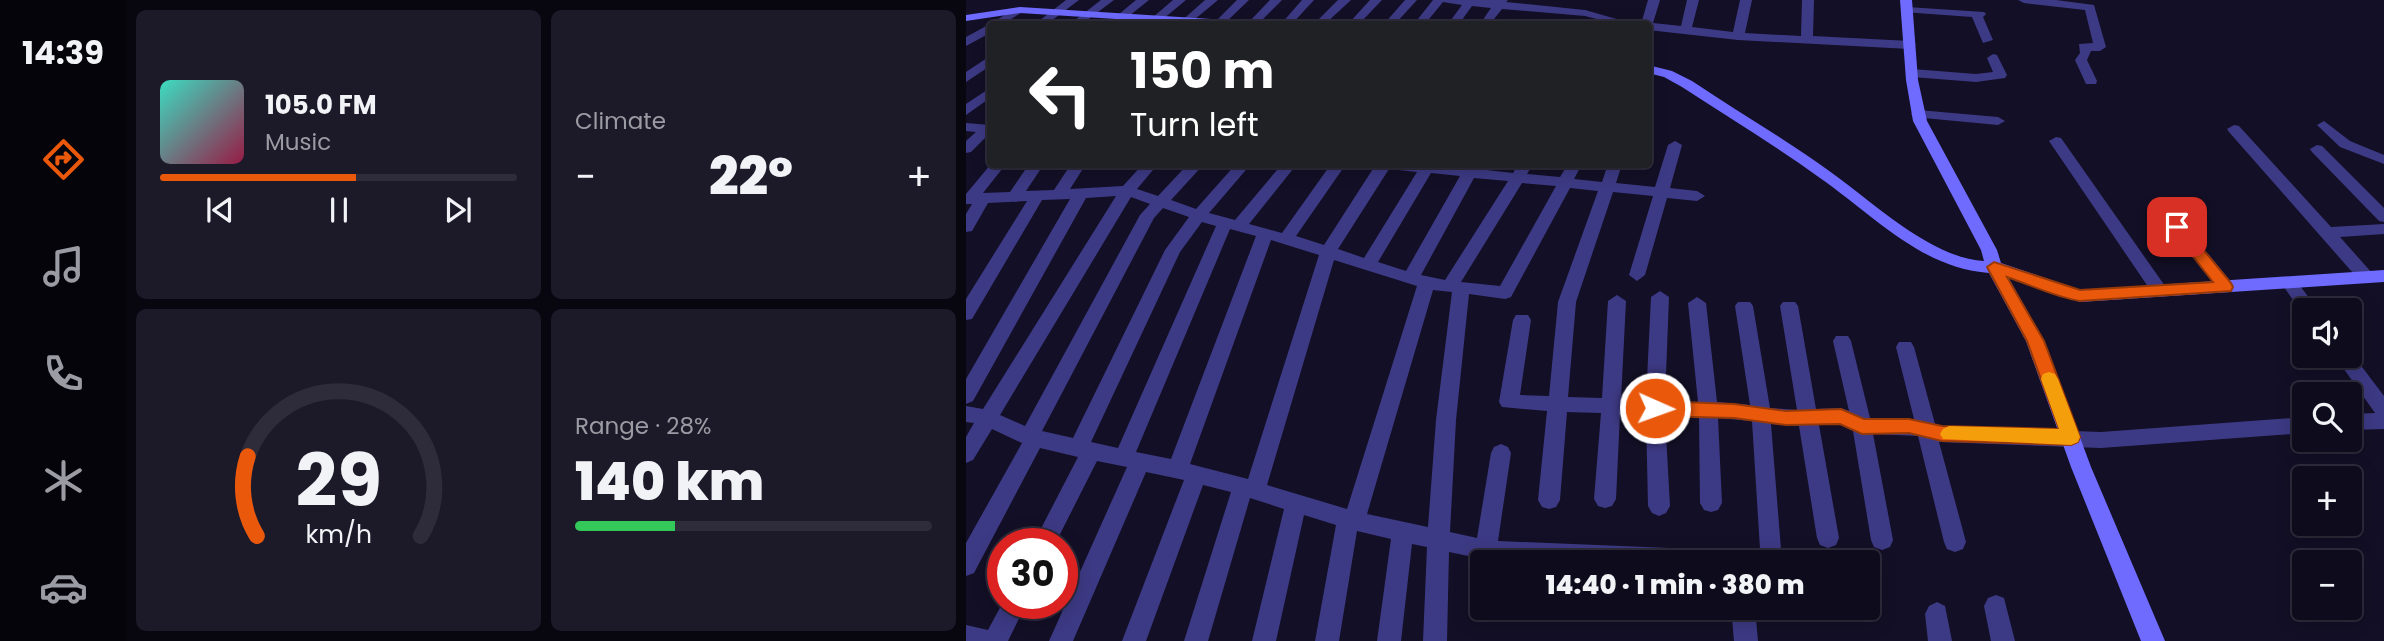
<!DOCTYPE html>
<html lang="en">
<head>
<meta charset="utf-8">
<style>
	:root { --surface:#0e0b1c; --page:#1c1929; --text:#f1f3f6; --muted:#9b9ba3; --line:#2e2b3b; --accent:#ea580c }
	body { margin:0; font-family:Poppins,sans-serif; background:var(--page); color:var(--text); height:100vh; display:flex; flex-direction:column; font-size:26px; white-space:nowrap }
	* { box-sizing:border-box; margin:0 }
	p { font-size:23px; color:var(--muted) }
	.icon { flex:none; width:38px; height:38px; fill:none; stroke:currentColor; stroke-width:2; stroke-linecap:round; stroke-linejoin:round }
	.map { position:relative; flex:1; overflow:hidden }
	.drawer { display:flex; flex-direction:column; gap:10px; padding:10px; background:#08060f; width:840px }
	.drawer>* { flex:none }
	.guide { position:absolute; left:21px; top:21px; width:665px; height:147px; border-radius:7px; box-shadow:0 4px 18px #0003,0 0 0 2px var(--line); background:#202124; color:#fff; overflow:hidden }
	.fabs { position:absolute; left:1326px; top:298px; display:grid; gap:14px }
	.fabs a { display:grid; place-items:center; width:70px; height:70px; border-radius:7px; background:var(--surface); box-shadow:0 4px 18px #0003,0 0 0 2px var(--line); font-size:35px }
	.speed { position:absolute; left:21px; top:528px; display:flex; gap:14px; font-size:35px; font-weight:700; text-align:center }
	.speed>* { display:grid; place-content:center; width:91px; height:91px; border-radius:50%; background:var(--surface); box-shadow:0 4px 18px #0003,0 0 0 2px var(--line); line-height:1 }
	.speed .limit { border:10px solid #d22; background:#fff; color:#111 }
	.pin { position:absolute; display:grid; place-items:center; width:60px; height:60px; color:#fff; margin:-30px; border-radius:14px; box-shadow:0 4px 10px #0006 }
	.me { position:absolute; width:77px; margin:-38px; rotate:92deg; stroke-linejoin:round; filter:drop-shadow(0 0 5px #0008) }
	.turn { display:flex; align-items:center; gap:24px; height:147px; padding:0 28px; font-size:32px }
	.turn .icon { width:91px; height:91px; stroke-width:2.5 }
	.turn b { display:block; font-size:49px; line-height:60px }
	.big { font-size:52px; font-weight:800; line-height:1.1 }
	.drawer .tile { flex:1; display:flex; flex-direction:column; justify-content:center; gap:10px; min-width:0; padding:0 24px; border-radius:10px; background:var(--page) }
	.drawer .dial { align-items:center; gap:0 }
	.dial svg { height:182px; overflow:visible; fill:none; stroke:var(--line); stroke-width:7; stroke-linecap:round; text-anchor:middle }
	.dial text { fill:var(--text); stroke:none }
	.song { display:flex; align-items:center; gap:21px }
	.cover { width:84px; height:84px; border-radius:10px; background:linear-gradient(135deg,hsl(170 70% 55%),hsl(340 70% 35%)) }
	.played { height:7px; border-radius:4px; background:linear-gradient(90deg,var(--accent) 55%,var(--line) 55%) }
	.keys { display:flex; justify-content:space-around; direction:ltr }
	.heat { display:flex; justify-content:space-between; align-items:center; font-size:38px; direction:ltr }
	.charge { height:10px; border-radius:5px; background:linear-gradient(90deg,#34c759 28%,var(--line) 0) }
	.drawer .tiles { flex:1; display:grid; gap:10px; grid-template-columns:repeat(2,1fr) }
	.trip { position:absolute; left:504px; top:550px; width:410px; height:70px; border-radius:7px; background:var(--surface); box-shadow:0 4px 18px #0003,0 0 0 2px var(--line); font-weight:800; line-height:70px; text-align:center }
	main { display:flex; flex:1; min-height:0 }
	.tabs { display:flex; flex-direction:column; width:126px; justify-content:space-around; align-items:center; background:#06040b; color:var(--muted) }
	.tabs .icon { width:49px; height:49px }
	.tabs .current { color:var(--accent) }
	.tabs b { font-size:32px; color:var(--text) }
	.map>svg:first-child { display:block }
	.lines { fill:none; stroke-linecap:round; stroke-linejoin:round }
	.street { fill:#3d3a85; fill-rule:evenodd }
	.secondary { fill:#6f6bff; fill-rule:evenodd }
	.route { fill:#ea580c; stroke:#983908; stroke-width:2 }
	.slow { fill:#f59e0b }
</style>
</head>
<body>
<main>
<nav class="tabs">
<b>14:39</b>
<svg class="icon current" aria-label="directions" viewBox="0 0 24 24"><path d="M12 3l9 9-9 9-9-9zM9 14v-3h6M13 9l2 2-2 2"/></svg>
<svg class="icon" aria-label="music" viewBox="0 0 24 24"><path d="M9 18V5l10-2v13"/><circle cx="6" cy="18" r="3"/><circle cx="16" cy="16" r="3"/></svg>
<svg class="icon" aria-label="phone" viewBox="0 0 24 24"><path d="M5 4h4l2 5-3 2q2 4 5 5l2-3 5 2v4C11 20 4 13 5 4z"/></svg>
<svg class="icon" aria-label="climate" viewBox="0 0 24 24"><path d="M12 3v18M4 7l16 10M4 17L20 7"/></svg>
<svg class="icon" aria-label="car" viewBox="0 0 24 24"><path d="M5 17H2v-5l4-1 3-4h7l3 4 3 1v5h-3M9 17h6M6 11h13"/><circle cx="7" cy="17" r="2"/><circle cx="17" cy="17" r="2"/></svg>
</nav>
<section class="drawer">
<div class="tiles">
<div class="tile">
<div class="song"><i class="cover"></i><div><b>105.0 FM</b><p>Music</p></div></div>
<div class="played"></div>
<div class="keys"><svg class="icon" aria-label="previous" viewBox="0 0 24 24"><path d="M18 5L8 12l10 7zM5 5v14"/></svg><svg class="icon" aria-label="pause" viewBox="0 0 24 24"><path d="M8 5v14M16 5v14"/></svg><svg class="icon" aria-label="next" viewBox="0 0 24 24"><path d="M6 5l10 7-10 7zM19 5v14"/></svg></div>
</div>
<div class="tile"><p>Climate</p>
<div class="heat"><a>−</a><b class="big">22°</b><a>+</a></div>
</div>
<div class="tile dial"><svg viewBox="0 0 100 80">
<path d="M14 69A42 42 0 1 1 86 69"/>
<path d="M14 69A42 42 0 0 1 10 34" stroke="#ea580c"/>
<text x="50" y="56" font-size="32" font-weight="700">29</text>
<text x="50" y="72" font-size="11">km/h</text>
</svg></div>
<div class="tile"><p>Range · 28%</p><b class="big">140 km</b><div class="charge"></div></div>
</div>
</section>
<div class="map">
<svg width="1418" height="641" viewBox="0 0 1418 641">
	<rect width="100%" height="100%" fill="#130f26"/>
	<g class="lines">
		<path class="street" d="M100 0H113L81 24H69Z
			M135 0H148L116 24H104Z
			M170 0H183L153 24H141Z
			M207 0H220L191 24H179Z
			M239 0H252L223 24H212Z
			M271 0H283L258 24H247Z
			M304 0H316L292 24H281Z
			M336 0H348L326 24H315Z
			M372 0H385L359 24H348Z
			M404 0H416L393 24H382Z
			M439 0H451L429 24H418Z
			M467 0H542L540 2 619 10 668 24H650L619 16 536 9 524 24H514L525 8 506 6 493 24H482L496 5 477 2 459 24H448Z
			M682 0H694L687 23 715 26 721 0H733L726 27 767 32 774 0H786L779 33 835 36 836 0H848L847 36 944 41 950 45 944 49 772 40 682 30V24H675Z
			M1052 0H1090L1128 5 1140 47 1134 51H1125L1121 60 1131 81 1130 84H1120L1109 60 1114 53 1113 44 1127 43 1119 10 1058 3Z
			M941 7 1018 12 1020 14 1017 17 1027 40 1017 43 1006 17 937 12V8Z
			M50 8 60 10 37 24H24Z
			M24 24V33L0 46V37Z
			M1027 54 1031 55 1041 75 1039 78 1010 82 946 77 940 73 946 69 1010 74 1027 72 1021 58Z
			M24 56V66L0 82V72Z
			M24 88V98L0 115V104Z
			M952 110 1032 117 1039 121 1032 125 947 117 945 114Z
			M1358 121 1384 141 1418 155V164L1374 147 1351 125Z
			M0 123 24 125V133L5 152 0 153V141L10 132 0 131Z
			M1268 125 1273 126 1365 227 1418 224V234L1374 237 1406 273 1408 277 1406 281H1394L1263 132 1261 129Z
			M1090 137 1095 138 1199 286 1201 290 1199 294H1187L1083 141Z
			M709 141 716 145 704 188 731 191 739 196 731 201 701 198 679 275 671 281 663 275 687 196 647 192 610 302 602 397 636 398 642 301 651 295 660 301 655 399 680 400 685 297 694 291 703 297 699 400 732 402 722 303 731 297 740 303 751 402 784 405 769 306 772 302H784L787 306 804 408 831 410 814 306 817 302H829L832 306 850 409 875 408 883 411 867 341 870 336H882L885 341 904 418 948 419 930 347 933 342H945L948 347 969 424 976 426 1135 432 1339 417V433L1135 448 973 442 1000 542 997 549 989 552 981 549 978 542 952 436 907 434 927 540 924 547 916 550 908 547 905 540 887 431 873 424 853 425 873 538 870 545 862 548 854 545 851 538 833 426 805 424 816 562H531L483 552 481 641H457L461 547 446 544 435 641H411L425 539 391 531 373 641H349L370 525 338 515 310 641H286L318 509 284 498 242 641H218L265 492 237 485 180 641H156L218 480 180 472 107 641H83L161 467 131 461 89 544H67L112 457 74 448 8 573 0 576V543L56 443 26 429 7 460 0 463V437L8 423 0 422V406L17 409 150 196 120 198 7 401 0 404V379L104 199 76 200 6 319 0 320V299L61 201 22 203 6 231 0 232V214L6 204H0V194L25 164H40L17 193 44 192 63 164H78L60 191 88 190 105 164H120L104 189 157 186 177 164H192L171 189 192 196 222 164H238L205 200 230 209 270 164H285L243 213 269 220 316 164H331L283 224 316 233 365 164H380L330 236 358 245 410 164H470L499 168 501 164H515L512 169 547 173 552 164H567L561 174 594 177 602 164H616L608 179 636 182 642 164H656L650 183 689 187 702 145ZM423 169 451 172 398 258 372 249ZM465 173 494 176 440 271 412 262ZM508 178 542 181 479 280 455 275ZM556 183 590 186 534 286 495 282ZM604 188 632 191 592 302 583 396 554 395 565 320 562 315H550L547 320 533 402 536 407 581 411 572 500 576 507 583 509 590 507 594 500 601 412 635 413 628 499 632 506 639 508 646 506 650 499 654 414 680 415 682 506 686 513 693 516 700 513 704 506 699 416 733 417 734 503 738 510 745 512 752 510 756 503 752 418 786 421 794 549 752 550 532 541 545 453 542 447 535 444 528 447 525 453 511 538 484 532 490 420 503 294 539 299 545 297ZM165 197 184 204 174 215 59 426 34 415ZM197 208 223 217 199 250 107 438 76 431 188 218ZM236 222 250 226 152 448 125 442 214 252ZM264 229 290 236 205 459 170 452ZM305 240 353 255 282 479 224 464ZM368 260 451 286 381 509 301 485ZM467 290 486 292 470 420 462 527 401 514Z
			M1351 145 1356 146 1418 208V222L1413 221 1346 152 1344 149Z
			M1211 222 1217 223 1266 283 1268 287 1266 291H1254L1205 231 1203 227 1205 223Z
			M1323 277 1329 279 1352 310H1339L1337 314 1315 283Z
			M1384 351 1418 396V429L1384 430V414L1409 413 1368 355H1384Z
			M1030 595 1038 598 1049 641H1025L1018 606 1022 598Z
			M37 602 60 604 42 641H0V625L22 630Z
			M971 602 979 606 986 641H962L959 614 963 606Z
			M765 607H789L792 641H768Z"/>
		<path class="secondary" d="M934 0H946L952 80 961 121 1031 250 1035 263 1114 290 1418 270V282L1114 302 1042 277 1078 341 1125 467 1199 641H1175L1105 467 1060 341 1023 273C955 268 907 215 854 178 810 146 762 117 716 87L698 77 682 73V65L706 71 726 81C772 112 821 140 866 173 908 203 965 258 1018 261L1015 250 947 121 940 80Z
			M54 7 277 21 283 24H230L54 13 0 21V15Z"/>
	</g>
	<path class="route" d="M1211 222 1216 224 1265 283 1267 287 1265 291 1114 301C1089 297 1065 285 1041 277L1078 341 1114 437 1112 442 1105 445 976 441 943 433 896 434 874 424 820 425 768 418 689 416 683 414 680 408 683 403 689 401 768 404 820 411 875 409 898 419H943L976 426 1093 429 1061 341 1021 267 1028 262 1114 290 1247 282 1204 227Z"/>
	<path class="slow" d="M1083 372 1089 374 1092 379 1114 437 1112 442 1105 445 977 439 974 434 977 429 983 426 1093 429 1075 379 1077 374Z"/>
</svg>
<div class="fabs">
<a><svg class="icon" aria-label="sound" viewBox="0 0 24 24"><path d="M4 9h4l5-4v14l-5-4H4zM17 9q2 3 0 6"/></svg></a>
<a><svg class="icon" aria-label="search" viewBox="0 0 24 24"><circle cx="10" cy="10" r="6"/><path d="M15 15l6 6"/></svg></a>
<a>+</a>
<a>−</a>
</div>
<div class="speed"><div class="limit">30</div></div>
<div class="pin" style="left:1211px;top:227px;background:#d93025"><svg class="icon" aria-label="arrive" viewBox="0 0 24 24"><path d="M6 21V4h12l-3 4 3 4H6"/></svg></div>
<svg class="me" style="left:689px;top:408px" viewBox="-20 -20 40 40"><circle r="17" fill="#ea580c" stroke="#fff" stroke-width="3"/><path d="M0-11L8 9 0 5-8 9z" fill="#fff"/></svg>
<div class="trip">14:40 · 1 min · 380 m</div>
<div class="guide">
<div class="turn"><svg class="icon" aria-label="left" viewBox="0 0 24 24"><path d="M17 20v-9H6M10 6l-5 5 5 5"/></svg><div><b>150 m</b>Turn left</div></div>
</div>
</div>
</main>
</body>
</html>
